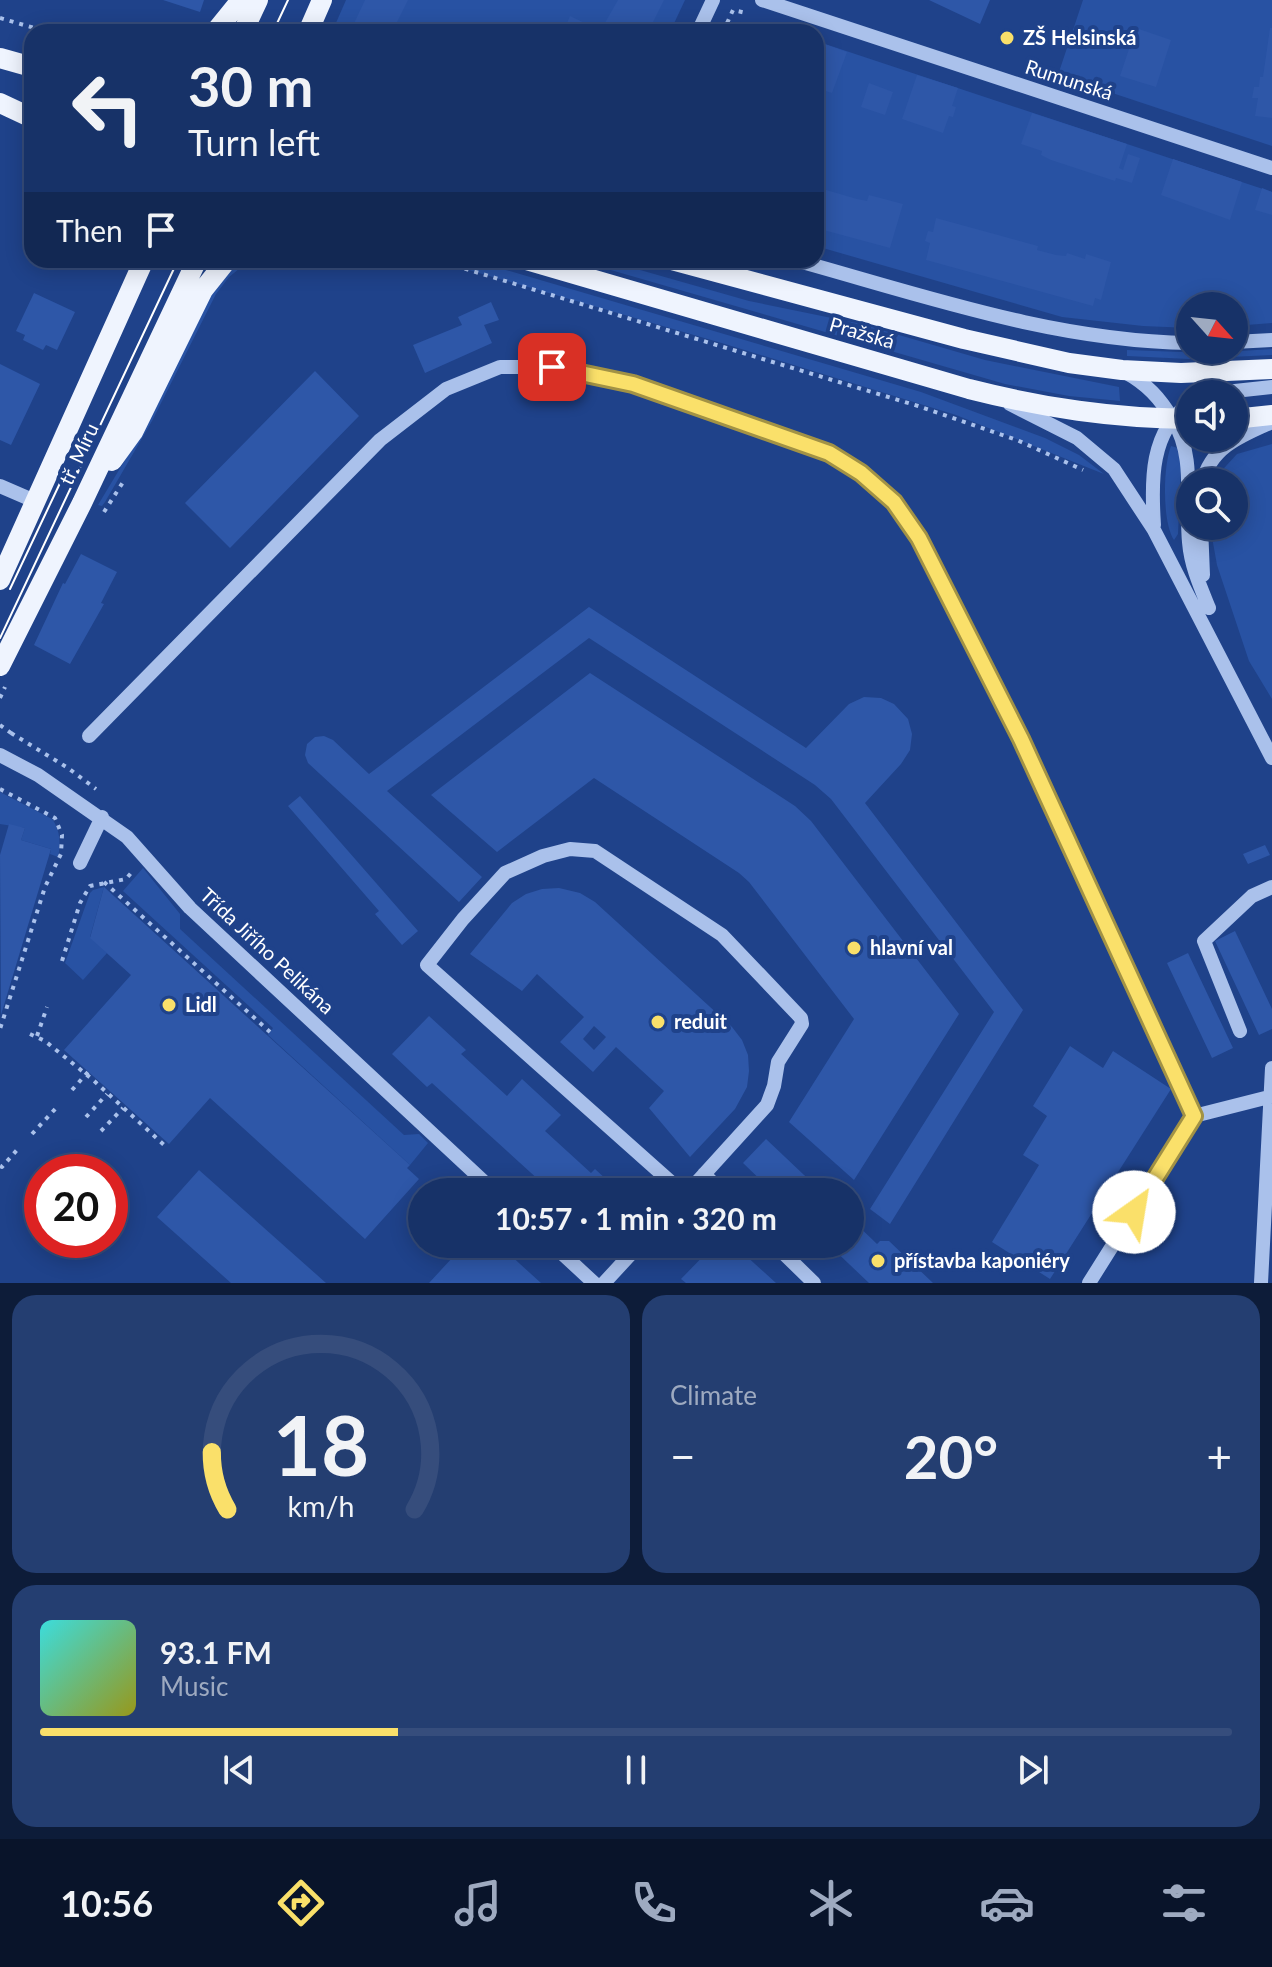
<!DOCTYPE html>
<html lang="en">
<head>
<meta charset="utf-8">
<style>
	:root { --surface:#173268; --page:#243e71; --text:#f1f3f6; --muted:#9eaac0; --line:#364d7c; --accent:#fae06a }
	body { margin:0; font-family:Lato,sans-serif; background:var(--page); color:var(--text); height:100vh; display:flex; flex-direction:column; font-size:30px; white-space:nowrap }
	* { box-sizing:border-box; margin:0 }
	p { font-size:26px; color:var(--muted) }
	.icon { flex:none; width:44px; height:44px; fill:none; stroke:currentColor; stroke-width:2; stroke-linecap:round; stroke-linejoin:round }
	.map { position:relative; height:1283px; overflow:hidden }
	.details { display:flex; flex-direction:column; gap:12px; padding:12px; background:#0d1c39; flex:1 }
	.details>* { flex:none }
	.top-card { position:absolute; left:24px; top:24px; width:800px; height:244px; border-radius:24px; box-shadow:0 4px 20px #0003,0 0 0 2px var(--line); background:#173268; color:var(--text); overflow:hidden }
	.needle { width:52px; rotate:117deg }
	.controls { position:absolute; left:1176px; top:292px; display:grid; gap:16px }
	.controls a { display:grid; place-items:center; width:72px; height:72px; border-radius:50%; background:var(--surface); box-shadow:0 4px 20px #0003,0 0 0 2px var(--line); font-size:40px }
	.speed { position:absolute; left:24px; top:1154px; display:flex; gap:16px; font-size:40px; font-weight:700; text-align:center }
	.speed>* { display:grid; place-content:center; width:104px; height:104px; border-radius:50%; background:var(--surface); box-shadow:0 4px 20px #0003,0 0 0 2px var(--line); line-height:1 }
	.speed .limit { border:12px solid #d22; background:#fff; color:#111 }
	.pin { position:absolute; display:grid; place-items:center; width:68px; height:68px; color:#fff; margin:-34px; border-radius:16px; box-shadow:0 4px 12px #0006 }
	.me { position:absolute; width:88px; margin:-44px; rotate:32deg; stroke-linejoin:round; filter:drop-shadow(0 0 6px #0008) }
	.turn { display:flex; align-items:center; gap:28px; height:168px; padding:0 32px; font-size:36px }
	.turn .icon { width:104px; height:104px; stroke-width:2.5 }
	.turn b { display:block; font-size:56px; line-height:68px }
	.then { display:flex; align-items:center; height:76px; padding:0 32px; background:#0003; gap:16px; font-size:30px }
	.big { font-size:60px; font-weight:700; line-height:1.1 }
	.details .card { flex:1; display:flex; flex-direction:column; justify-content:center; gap:12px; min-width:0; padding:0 28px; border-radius:24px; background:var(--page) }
	.details .dial { align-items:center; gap:0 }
	.dial svg { height:208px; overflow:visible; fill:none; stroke:var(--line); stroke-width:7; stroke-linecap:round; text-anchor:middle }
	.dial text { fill:var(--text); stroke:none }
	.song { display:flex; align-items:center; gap:24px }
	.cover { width:96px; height:96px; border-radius:12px; background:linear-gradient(135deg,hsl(180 70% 55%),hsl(60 70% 35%)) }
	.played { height:8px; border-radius:4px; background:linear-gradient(90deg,var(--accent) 30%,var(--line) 30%) }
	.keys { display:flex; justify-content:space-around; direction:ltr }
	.heat { display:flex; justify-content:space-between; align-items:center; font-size:44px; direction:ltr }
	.details .tiles { flex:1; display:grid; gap:12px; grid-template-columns:1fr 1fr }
	.card:last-child { grid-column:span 2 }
	.trip { position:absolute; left:408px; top:1178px; width:456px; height:80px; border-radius:40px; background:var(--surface); box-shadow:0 4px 20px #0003,0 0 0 2px var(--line); font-weight:700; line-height:80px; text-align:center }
	.tabs { display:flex; height:128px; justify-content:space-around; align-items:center; background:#09142a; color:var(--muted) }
	.tabs .icon { width:56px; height:56px }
	.tabs .on { color:var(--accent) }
	.tabs b { font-size:36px; color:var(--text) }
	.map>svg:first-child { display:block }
	.green { fill:#2852a3 }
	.building { fill:#2e57a8; fill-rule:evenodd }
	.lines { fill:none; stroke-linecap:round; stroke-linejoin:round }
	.path { stroke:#aac1eb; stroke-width:4; stroke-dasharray:4 6; stroke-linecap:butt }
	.minor { stroke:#aac1eb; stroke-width:14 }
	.major { stroke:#eff4fe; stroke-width:20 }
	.tram { stroke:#fff; stroke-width:2 }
	.route-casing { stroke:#a29245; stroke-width:20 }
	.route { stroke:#fae06a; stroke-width:14 }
	.poi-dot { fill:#fae06a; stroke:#1f428a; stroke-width:3 }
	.labels { text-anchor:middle; stroke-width:8; stroke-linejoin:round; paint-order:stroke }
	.poi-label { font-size:20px; font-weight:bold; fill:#fff; stroke:#1f428a; text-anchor:start }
	.street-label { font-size:20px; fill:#fff; stroke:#1f428a }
</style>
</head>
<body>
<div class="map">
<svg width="1272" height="1283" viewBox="0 0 1272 1283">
	<rect width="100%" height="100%" fill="#1f428a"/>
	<path class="green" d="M346 0H685L670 32H332Z
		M1083 0H1272V146L1058 75Z
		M816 41 1272 192V323L1234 326V306H1190V328L1143 326 1062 317 816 246Z
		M240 260H250L229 277 216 294 152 421 105 502 102 506 98 505 134 445 206 300Z
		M434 260H472L921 392 1045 438 1079 455 1104 474 956 415 725 344Z
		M576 260H605L749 301 861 324 985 360 1119 387 1120 401 1069 396 1005 384Z
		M1272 349V355L1189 359 1127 356V350L1208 353Z
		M1272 444V699L1249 661 1217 565 1210 526H1234V482H1214L1215 478 1237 454Z
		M1171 446 1178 448 1181 467 1178 534 1174 540C1162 522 1163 466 1171 446Z
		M0 792 52 819C60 829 61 844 58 857L50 854 51 849 21 840 25 828 0 824Z
		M143 868 180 914V929L404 1135 419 1134 428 1143 410 1165 268 1035 273 1028 123 891Z
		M104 887 90 937 107 953 83 980 65 963 90 893 93 890Z"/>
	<path class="building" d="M163 0H204L200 12Z
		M365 0H408L395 26 398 27 395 32H350Z
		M618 0H664L648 32H611L602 28Z
		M929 0H990L980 24Z
		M570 16 591 26 589 32H572L565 28Z
		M1136 28 1171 40 1156 87 1120 76Z
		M1270 28H1272V118L1255 116 1258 98H1252L1254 87H1259L1260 77H1263Z
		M816 41 847 52 832 93 816 88Z
		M917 75 958 88 952 106 956 107 953 117 949 116 943 133 902 119Z
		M869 83 893 92 885 115 861 107Z
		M1032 113 1127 144 1119 168 1123 170 1128 154 1140 158 1132 183 1116 178 1115 181 1051 160 1041 155 1042 151 1021 144Z
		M1173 159 1242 182 1230 220 1161 195Z
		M816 187 857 199 867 201 869 195 903 204 890 248 816 228Z
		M1262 188 1272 192V215L1255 210Z
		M936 218 1038 246 1037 250 1056 255 1066 256 1067 253 1085 259 1086 254 1111 262 1101 300 1095 298 1093 306 926 260 930 243 925 241 928 231 933 232Z
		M34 293 75 312 57 350 46 345 43 350 23 340 25 335 16 331Z
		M491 302 499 320 484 325 492 343 425 373 413 345 462 325 458 317Z
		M0 364 40 384 11 445 0 440Z
		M315 371 359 416 230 548 185 503Z
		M81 554 117 572 101 603 104 604 70 664 34 645 63 583 65 584Z
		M589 607 806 748 849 704 864 697 881 698 894 704 908 719 912 734 910 750 901 764 865 803 1023 1010 890 1224 870 1209 994 1012 831 799 815 785 589 638 387 791 482 877 459 902 308 763 305 755 307 744 315 737 324 736 333 740 369 774Z
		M590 673 795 806 811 821 959 1014 854 1180 789 1122 854 1019 749 882 739 873 594 778 497 852 431 795Z
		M300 796 418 931 402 945 375 914 379 911 288 806Z
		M9 824 25 828 21 840 51 849 1 1015 0 855Z
		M1265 845 1270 855 1248 864 1243 854Z
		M104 887 410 1165 407 1168 419 1179 365 1239 210 1098 169 1144 64 1050 131 975 90 938Z
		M559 888 580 893 595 902 732 1027 742 1040 748 1055 749 1071 747 1087 735 1109 690 1157 649 1108 664 1091 616 1047 593 1072 560 1042 584 1017 537 974 522 991 470 954 512 903 526 894 542 889ZM594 1026 606 1037 594 1050 583 1039Z
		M1235 931 1272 1009V1029L1259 1035 1215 941Z
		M1188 953 1233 1048 1212 1058 1167 963Z
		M429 1016 466 1050 461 1054 507 1096 522 1079 561 1115 545 1131 591 1173 595 1169 620 1192H552L432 1083 427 1087 392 1054Z
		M1070 1046 1103 1068 1113 1051 1171 1089 1050 1279 992 1242 1039 1165 1023 1155 1047 1116 1033 1106Z
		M766 1139 822 1192H773L743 1163Z
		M199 1170 326 1283H231L157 1217Z
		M850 1218 877 1244 880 1241H889L933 1283H869L828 1244H850Z
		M465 1244H498L541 1283H429Z
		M715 1244H733L776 1283H686L681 1279Z"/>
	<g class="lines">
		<path class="path" d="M0 18 48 32
			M723 32 733 10 746 13
			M436 260 918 406 1017 440 1083 470
			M249 266 261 260
			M104 512 125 479
			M0 698 5 687
			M0 725 11 733
			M11 733 68 768 96 789
			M0 789 55 818 62 835 61 854 45 887 0 1029
			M104 882 270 1032
			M62 961 80 903 90 886 126 879 132 872
			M30 1034 45 1041 92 1079 164 1145
			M37 1036 47 1007
			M72 1090 88 1072
			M86 1117 107 1094
			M101 1131 123 1108
			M32 1134 57 1107
			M0 1166 2 1167 17 1150"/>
		<path class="minor" d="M762 0 1272 168
			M698 32 713 0
			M795 260C925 296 1054 341 1190 343
			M1234 342 1272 340
			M1125 372C1147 384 1160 398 1173 420 1196 458 1185 499 1189 542 1191 566 1200 586 1209 608
			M1207 394 1272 387
			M1010 404 1077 438 1114 469 1154 530 1272 758
			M1203 482C1210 447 1243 435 1272 422
			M0 486 37 502
			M1154 525C1151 481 1150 431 1190 403
			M1201 526 1203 575
			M89 736 380 440 446 389 500 367H552L633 384 829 453 861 473 894 502 919 538 1021 739 1194 1116
			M0 755 38 775 127 837 190 908 495 1192
			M80 863 102 817
			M1240 1031 1204 941 1252 896 1272 887
			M704 1174 722 1192
			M682 1192 427 965 463 919 505 873 543 856 570 849 595 851 722 935 801 1018 802 1024 778 1062 774 1086 767 1105 688 1192
			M552 1244 594 1283
			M774 1244 814 1283
			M604 1283 640 1244
			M1089 1283 1194 1116 1269 1097
			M1261 1283 1272 1068"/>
		<path class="major" d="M215 32 241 0
			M243 32 258 0
			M308 32 322 0
			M0 58 32 67
			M0 103 32 118
			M526 260 969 389C1044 408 1112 418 1190 419
			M672 260 964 339 1069 363 1122 370 1181 373 1272 369
			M1234 419 1272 415
			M112 461 133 432 203 290 227 260
			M0 580 144 260
			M0 666 82 503 197 260"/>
		<path class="tram" d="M273 32 288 0
			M10 589 61 481
			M0 638 178 260"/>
	</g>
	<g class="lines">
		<defs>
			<path id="route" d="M552 367 633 384 829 453 861 473 894 502 919 538 1021 739 1194 1116 1134 1212"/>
		</defs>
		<use href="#route" class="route-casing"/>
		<use href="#route" class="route"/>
	</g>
	<g class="poi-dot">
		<circle cx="1007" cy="38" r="8"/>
		<circle cx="854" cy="948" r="8"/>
		<circle cx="169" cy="1005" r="8"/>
		<circle cx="658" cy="1022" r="8"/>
		<circle cx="878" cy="1261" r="8"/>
	</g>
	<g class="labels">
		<g class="poi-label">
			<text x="1023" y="45">ZŠ Helsinská</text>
			<text x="870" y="955">hlavní val</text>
			<text x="185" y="1012">Lidl</text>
			<text x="674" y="1029">reduit</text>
			<text x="894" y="1268">přístavba kaponiéry</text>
		</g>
		<g class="street-label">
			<text transform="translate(1069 80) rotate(18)" y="7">Rumunská</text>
			<text transform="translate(862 333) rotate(16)" y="7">Pražská</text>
			<text transform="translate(79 454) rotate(-65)" y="7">tř. Míru</text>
			<text transform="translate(267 951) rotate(43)" y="7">Třída Jiřího Pelikána</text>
		</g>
	</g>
</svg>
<div class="controls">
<a><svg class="needle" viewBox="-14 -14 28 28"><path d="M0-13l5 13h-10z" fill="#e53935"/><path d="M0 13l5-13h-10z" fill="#9eaac0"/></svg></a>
<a><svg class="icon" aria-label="sound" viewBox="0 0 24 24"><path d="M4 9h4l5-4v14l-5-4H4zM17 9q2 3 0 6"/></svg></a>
<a><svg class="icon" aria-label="search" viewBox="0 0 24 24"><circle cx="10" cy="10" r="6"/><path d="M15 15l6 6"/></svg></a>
</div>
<div class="speed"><div class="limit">20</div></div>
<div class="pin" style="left:552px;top:367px;background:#d93025"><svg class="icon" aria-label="arrive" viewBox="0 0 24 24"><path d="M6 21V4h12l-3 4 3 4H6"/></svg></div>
<svg class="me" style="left:1134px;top:1212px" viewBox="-20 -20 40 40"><circle r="19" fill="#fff"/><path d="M0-13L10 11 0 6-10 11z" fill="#fae06a"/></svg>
<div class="trip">10:57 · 1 min · 320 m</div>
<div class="top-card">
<div class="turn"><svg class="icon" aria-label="left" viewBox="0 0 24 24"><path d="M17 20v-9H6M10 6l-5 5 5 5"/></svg><div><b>30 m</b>Turn left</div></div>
<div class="then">Then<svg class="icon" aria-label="arrive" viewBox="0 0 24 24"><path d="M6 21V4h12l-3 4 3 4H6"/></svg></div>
</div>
</div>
<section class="details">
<div class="tiles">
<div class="card dial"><svg viewBox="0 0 100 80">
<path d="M14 69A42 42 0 1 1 86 69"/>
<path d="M14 69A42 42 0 0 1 8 47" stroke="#fae06a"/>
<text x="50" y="56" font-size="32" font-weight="700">18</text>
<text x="50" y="72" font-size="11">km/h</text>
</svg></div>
<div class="card"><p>Climate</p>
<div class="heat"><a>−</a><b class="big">20°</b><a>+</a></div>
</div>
<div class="card">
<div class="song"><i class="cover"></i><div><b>93.1 FM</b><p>Music</p></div></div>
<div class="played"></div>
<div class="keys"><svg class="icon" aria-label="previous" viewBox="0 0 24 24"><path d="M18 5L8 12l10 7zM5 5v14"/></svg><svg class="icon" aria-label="pause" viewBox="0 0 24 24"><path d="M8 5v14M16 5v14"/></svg><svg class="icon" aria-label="next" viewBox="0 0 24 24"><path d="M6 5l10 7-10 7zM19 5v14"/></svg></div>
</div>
</div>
</section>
<nav class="tabs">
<b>10:56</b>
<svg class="icon on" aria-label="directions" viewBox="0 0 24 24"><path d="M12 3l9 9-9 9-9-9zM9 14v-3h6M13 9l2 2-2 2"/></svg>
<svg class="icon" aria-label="music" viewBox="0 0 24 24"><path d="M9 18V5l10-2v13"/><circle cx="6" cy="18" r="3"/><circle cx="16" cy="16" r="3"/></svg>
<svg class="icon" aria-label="phone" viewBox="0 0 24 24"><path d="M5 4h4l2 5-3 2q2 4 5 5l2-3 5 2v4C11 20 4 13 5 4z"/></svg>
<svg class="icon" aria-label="climate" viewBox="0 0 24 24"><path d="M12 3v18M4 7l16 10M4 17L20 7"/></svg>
<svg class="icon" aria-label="car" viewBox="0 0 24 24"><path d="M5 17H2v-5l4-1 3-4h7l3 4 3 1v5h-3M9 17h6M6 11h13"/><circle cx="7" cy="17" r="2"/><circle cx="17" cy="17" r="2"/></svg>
<svg class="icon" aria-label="filters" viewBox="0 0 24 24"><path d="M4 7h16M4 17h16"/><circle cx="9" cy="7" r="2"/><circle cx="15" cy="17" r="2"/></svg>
</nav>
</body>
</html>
